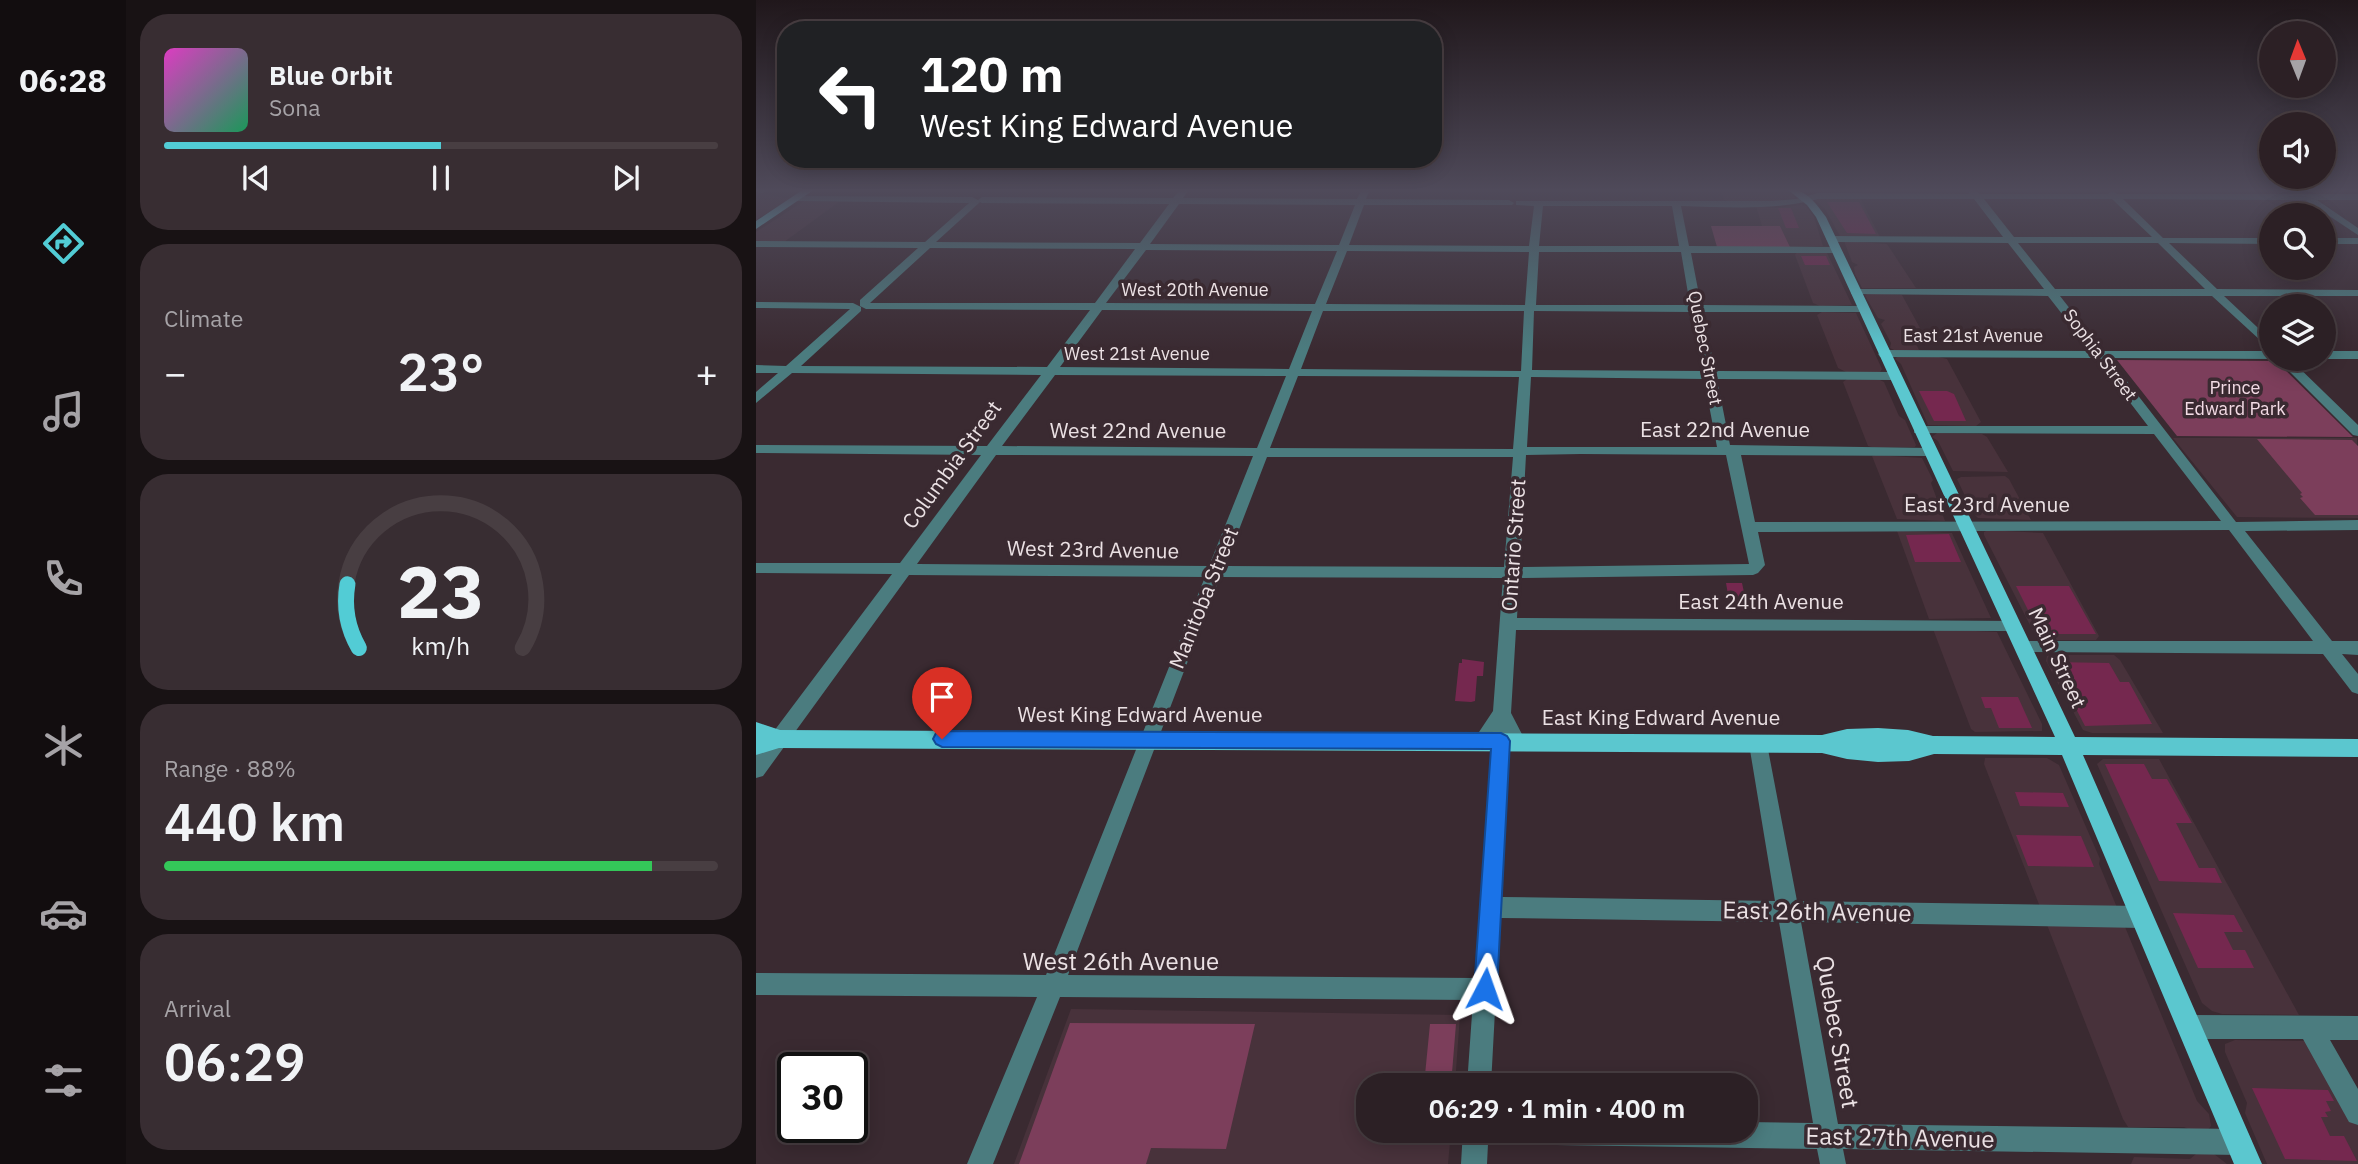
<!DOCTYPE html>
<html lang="en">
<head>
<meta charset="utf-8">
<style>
	:root { --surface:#2c2025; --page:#382d32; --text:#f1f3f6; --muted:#a6a3a7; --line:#483e42; --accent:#52ccd5 }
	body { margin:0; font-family:"IBM Plex Sans",sans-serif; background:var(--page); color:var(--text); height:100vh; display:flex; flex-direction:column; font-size:26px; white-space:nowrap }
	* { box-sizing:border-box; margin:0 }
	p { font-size:23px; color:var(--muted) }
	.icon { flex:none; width:38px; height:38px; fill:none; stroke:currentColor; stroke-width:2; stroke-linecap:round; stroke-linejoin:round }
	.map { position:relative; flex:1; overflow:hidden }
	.sheet { display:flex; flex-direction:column; gap:14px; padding:14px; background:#181214; width:630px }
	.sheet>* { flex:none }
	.hud { position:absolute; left:21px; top:21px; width:665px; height:147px; border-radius:28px; box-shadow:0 4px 18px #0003,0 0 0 2px var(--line); background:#202124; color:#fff; overflow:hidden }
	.needle { width:46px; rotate:359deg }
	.tools { position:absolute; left:1503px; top:21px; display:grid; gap:14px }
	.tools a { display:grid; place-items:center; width:77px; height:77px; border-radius:50%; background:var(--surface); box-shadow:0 4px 18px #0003,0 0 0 2px var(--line); font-size:35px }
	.speed { position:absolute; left:21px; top:1052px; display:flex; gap:14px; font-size:35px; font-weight:700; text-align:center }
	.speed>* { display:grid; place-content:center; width:91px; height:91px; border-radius:50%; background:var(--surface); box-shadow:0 4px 18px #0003,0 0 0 2px var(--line); line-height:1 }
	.speed .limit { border:4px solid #111; border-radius:10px; background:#fff; color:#111 }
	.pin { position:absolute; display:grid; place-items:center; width:60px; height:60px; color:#fff; margin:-72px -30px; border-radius:50% 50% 50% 0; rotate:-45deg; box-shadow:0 0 7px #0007 }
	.pin .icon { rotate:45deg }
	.me { position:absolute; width:77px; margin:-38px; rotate:4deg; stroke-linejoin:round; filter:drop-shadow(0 0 5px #0008) }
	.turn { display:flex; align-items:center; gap:24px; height:147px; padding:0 28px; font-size:32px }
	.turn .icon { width:91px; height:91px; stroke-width:2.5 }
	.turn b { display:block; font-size:49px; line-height:60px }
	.big { font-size:52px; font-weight:600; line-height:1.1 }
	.sheet .widget { flex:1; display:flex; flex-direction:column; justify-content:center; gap:10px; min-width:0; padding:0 24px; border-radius:28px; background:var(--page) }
	.sheet .dial { align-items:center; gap:0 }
	.dial svg { height:182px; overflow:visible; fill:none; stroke:var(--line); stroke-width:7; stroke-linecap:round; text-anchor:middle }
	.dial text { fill:var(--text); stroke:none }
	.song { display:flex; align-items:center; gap:21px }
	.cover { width:84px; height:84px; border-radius:10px; background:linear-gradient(135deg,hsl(310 70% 55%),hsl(150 70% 35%)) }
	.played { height:7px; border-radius:4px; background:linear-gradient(90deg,var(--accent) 50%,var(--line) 50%) }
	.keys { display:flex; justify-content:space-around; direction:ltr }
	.heat { display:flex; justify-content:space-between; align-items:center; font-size:38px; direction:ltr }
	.charge { height:10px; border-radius:5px; background:linear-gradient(90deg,#34c759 88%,var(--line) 0) }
	.trip { position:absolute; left:600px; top:1073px; width:402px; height:70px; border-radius:28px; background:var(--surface); box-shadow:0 4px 18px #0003,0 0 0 2px var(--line); font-weight:600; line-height:70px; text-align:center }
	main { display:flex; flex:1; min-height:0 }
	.menu { display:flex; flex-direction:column; width:126px; justify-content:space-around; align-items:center; background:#120d0f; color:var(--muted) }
	.menu .icon { width:49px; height:49px }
	.menu .active { color:var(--accent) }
	.menu b { font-size:32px; color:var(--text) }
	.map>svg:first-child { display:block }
	.built { fill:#48323b }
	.green { fill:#7c3e5b }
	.building { fill:#75284f }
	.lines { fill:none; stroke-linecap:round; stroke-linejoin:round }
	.minor { fill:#4b7c7f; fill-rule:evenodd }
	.major { fill:#5bc7cf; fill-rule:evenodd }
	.route { fill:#1a73e8; stroke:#114b97; stroke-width:2 }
	.labels { text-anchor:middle; stroke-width:7; stroke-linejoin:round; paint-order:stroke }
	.far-street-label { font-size:18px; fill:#ebe1e4; stroke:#3a2a31 }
	.far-park-label { font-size:18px; fill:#f3dbe5; stroke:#3a2a31 }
	.street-label { font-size:21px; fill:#ebe1e4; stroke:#3a2a31 }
	.near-street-label { font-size:24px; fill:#ebe1e4; stroke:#3a2a31 }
</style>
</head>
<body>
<main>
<nav class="menu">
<b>06:28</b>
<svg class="icon active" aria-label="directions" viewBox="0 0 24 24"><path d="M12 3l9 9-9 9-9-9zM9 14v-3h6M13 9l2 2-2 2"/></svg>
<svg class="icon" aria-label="music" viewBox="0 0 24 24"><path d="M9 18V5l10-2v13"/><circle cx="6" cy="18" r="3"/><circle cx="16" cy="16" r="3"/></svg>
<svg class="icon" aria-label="phone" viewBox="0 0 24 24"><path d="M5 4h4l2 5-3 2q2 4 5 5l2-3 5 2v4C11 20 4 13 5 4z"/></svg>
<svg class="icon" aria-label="climate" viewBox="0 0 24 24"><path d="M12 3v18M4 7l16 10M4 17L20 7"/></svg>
<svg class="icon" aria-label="car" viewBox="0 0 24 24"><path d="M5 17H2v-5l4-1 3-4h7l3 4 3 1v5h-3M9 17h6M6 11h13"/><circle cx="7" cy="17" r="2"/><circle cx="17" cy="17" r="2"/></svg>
<svg class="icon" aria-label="filters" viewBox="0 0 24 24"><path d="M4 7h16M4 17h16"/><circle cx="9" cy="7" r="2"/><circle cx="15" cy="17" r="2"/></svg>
</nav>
<section class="sheet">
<div class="widget">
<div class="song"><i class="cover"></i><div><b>Blue Orbit</b><p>Sona</p></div></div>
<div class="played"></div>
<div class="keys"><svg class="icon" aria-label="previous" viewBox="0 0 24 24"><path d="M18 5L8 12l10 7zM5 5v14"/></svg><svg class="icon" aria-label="pause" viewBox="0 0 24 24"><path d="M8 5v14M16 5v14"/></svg><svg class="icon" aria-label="next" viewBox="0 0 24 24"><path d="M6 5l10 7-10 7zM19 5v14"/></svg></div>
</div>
<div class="widget"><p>Climate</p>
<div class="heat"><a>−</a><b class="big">23°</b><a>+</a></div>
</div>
<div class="widget dial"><svg viewBox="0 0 100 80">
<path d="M14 69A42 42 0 1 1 86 69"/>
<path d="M14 69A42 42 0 0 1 9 41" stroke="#52ccd5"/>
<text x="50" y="56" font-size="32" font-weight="700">23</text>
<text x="50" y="72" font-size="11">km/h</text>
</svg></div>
<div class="widget"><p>Range · 88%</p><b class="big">440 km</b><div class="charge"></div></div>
<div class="widget"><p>Arrival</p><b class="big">06:29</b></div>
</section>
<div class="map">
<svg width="1602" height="1164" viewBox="0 0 1602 1164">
	<rect width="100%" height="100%" fill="#3a2a31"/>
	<path class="built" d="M965 189H1026L1040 198 1021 201H972L968 200Z
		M0 192 33 199 0 220Z
		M1104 198 1124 237 1084 236 1069 209 1058 199Z
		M48 201 83 202 28 242H0V232Z
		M1045 205 1050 206 1058 217 1067 246 1034 247 1024 226H1006L1000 206 1019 208Z
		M1088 241 1131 244 1160 288H1106L1099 274 1098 267 1102 265 1096 262Z
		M1041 252 1071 253 1096 305 1064 306 1057 303 1039 255Z
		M1113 293 1146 295 1164 328 1153 329 1163 350 1140 351 1134 348 1135 343 1125 324 1129 320 1122 318 1111 299 1109 295Z
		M1066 312 1100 313 1126 369 1124 372H1090L1082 368 1061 315Z
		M1141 357H1183L1191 359 1225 422 1220 426 1172 425 1145 364 1139 359Z
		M1091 379 1124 380 1128 382 1143 416 1149 420 1160 445 1159 447 1119 448 1112 446 1087 382Z
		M1181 433 1226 434 1231 437 1252 472 1197 471 1182 441 1176 437Z
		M1417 438H1601L1602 518 1481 517Z
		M1120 455 1166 458 1177 480 1175 483 1189 521 1141 519 1116 456Z
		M1249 476 1253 479 1275 520 1222 518 1217 513 1201 479 1205 477Z
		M1232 530 1287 533 1343 636 1340 640H1288L1280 637 1228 535V532Z
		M1141 531 1196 533 1235 618 1173 619Z
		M1177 629 1241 632 1286 724V731L1219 732 1215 729Z
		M1295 655H1358L1364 660 1407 733H1336L1327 730 1290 661 1291 656Z
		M1229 758H1291L1303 765 1344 859 1343 864 1441 1101 1453 1114 1455 1126 1451 1131 1439 1132 1428 1127H1372L1367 1119 1228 764Z
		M1347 759H1403L1543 1015 1466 1014 1456 1011 1446 1003 1341 764Z
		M315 1009 704 1015 699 1085H612V1130L695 1131 692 1164H258Z
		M1479 1040 1551 1041 1602 1124V1164H1511L1489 1113 1491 1103 1469 1052V1044Z
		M1440 1154H1458L1471 1164H1375L1378 1157 1434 1159Z"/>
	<path class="green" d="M955 226H1024L1034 247H961Z
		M1361 360 1520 361 1597 437 1421 436Z
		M1501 439 1596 440 1602 446V515H1559L1544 498 1547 497 1544 494 1546 493Z
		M314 1023 499 1024 470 1149 395 1148 390 1164H263Z
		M674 1024H700L695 1085H668Z"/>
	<path class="building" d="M1071 202H1103L1120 234 1091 233Z
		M1022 208H1035L1043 228H1030Z
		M1045 256H1070L1074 265H1049Z
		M1163 391H1191L1198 394 1210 421H1178Z
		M1193 534 1205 562H1159L1150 535Z
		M970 583H986L991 606H974Z
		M1260 586H1313L1340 634H1284Z
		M706 659 728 662 727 676H721L719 701 715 702 699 701 703 663H706Z
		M1297 662 1353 663 1364 682H1373L1396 724 1329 726 1318 705 1322 706Z
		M1225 697H1262L1276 728H1243L1235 708H1229Z
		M1349 764H1388L1396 779H1411L1436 823H1420L1443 868H1459L1466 883 1403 881Z
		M1259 792 1307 793 1313 807 1264 806Z
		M1260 835 1325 836 1338 867 1272 866Z
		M1417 913 1478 915 1487 932H1468L1477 950H1489L1498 968H1442Z
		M1496 1088 1572 1090 1578 1101H1570L1575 1111 1569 1112 1572 1117H1565L1574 1136H1588L1601 1161 1529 1159Z"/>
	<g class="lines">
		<path class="minor" d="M0 189H11L12 190 7 193 0 192Z
			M425 189H433L427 198 601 199 606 189H614L610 199 753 200 758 203 756 205H608L593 245 773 246 778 206 760 205V201H1016L1040 199 1062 193 1214 194 1212 191 1216 189 1224 194H1352L1356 191 1361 194H1602V200H1561L1602 228V235L1549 200 1367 199 1407 238H1516V244L1413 243 1461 289 1602 290V296H1468L1516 341V351L1456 296H1304L1347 351H1516V359L1353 358 1480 522 1602 520V530L1489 531 1576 641H1602V655L1586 654 1602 674V694L1596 692 1567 654 1261 652 1259 647 1261 642 1267 641H1557L1473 530 1002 532 1009 565 1002 573 997 575 763 578 761 618 1262 621 1264 625 1262 629 1256 631 760 630 755 713 770 742 768 748 761 750 754 746 746 897 1019 901 993 744 995 738 1002 736 1009 738 1011 744 1041 901 1386 906 1394 910 1397 917 1394 924 1386 928 1045 922 1082 1124 1483 1129 1492 1133 1496 1142 1492 1151 1483 1155 1087 1149 1090 1164H1064L1061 1149 732 1144 731 1164H705L707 1130H990V1122L1057 1123 1023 922 744 918 735 1085H711L717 1000 304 997 237 1164H211L281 997 0 995V973L290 975 449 577 153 575 7 776 0 778V755L136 574 0 573V563H144L225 455 0 453V445L231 446 285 375 36 373 0 403V392L22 373H0V365L30 366 94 309 0 308V302L97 303 105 307V311L45 366 291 367 334 310 110 309 104 306V300L162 248 0 247V241L169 242 213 203 37 201 35 199 40 196 216 197 222 200 226 197 417 198ZM1062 199H1218L1247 237 1075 236 1070 239 1075 242 1252 243 1288 289H1099L1095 290V294L1292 296 1335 351 1128 350 1122 354 1124 357 1340 358 1392 426H1163L1158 427V433L1398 434 1465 521 999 522 985 455 1174 456 1181 452 1174 448 974 445 961 379 1138 380 1144 376 1138 372 959 371 947 312H1107L1113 309 1107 306 945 305 935 253H1080L1085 250 1080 247 933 246 925 206C971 207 1018 211 1062 199ZM1228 199H1356L1396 237H1258ZM224 202 226 203 413 204 384 243 180 242ZM423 204 599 205 583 245 394 244ZM787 206H916L923 246H783ZM1262 243H1402L1449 289H1299ZM174 248 379 249 339 303H114ZM390 250 581 251 559 304 350 303ZM591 251 773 252 769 305 570 304ZM783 252H925L934 305H780ZM346 310 556 311 533 369 304 367ZM567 311H768L765 371 545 369ZM778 311 936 312 947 371 776 370ZM299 375 530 376 501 448 246 446ZM542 376 763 377 757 449 514 448ZM775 377 948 379 961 447H771ZM825 454 970 455 993 564 764 567 770 455ZM240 455 497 456 453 566 161 564ZM511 457H757L748 567 469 566ZM464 577 747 578 737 711 717 741 719 747 726 749 736 742 719 978 312 975Z
			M1568 238H1602V244H1568Z
			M1568 351H1602V359H1568Z
			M1521 359H1534L1602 425V436L1597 435Z
			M1434 1015 1602 1016V1040H1574L1602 1089V1125L1593 1122 1547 1039H1434L1426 1035 1422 1027 1426 1019Z"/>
		<path class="major" d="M48 189H59L0 229V221Z
			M1031 189C1049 188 1060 203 1070 217L1319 737 1602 739V757L1327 755 1506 1164H1478L1306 755 1178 754 1153 761 1122 762 1091 759 1066 753 23 748 0 755V722L24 730 1066 735 1091 729 1122 728 1152 730 1177 736 1299 737 1060 217 1051 205Z"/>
	</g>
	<linearGradient id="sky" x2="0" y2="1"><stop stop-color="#20171b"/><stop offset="0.54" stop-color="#4f4a5a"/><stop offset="1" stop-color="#4f4a5a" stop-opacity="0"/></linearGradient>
	<rect width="1602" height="352" fill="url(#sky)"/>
	<path class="route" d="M186 731 745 733 751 736 754 741 741 989 738 997 729 1001 721 997 718 989 735 749 186 747 180 744 177 739 180 733Z"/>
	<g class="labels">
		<g class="far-street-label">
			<text x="439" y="296">West 20th Avenue</text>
			<text x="1217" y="342">East 21st Avenue</text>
			<text transform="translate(949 348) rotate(79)" y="6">Quebec Street</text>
			<text x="381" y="360">West 21st Avenue</text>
			<text transform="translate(1344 355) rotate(53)" y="6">Sophia Street</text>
		</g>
		<g class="far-park-label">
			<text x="1479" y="394">Prince<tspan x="1479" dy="21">Edward Park</tspan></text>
		</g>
		<g class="street-label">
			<text x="969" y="437">East 22nd Avenue</text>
			<text x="382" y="438">West 22nd Avenue</text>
			<text transform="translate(196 465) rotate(-54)" y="7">Columbia Street</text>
			<text x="1231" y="512">East 23rd Avenue</text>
			<text transform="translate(758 545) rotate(-86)" y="7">Ontario Street</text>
			<text transform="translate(337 550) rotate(1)" y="7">West 23rd Avenue</text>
			<text transform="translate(448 598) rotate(-68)" y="7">Manitoba Street</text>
			<text x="1005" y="609">East 24th Avenue</text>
			<text transform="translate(1301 658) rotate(65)" y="7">Main Street</text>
			<text x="384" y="722">West King Edward Avenue</text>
			<text x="905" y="725">East King Edward Avenue</text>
		</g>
		<g class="near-street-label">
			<text transform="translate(1061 912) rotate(1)" y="8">East 26th Avenue</text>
			<text x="365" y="970">West 26th Avenue</text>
			<text transform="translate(1081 1032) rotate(80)" y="8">Quebec Street</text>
			<text transform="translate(1144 1138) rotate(1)" y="8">East 27th Avenue</text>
		</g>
	</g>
</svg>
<div class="tools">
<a><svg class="needle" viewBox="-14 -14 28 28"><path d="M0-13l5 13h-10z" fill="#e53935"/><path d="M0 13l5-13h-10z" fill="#a6a3a7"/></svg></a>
<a><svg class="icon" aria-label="sound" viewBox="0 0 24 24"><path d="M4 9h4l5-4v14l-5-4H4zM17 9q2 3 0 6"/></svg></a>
<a><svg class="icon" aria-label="search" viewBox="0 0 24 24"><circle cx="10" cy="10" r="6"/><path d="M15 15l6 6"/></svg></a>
<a><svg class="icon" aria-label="layers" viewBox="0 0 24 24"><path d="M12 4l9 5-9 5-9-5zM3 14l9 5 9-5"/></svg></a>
</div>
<div class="speed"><div class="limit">30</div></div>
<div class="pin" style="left:186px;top:739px;background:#d93025"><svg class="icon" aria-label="arrive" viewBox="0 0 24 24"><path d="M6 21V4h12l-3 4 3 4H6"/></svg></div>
<svg class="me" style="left:729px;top:989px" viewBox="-20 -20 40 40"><path d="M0-17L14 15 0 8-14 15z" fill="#1a73e8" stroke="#fff" stroke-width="4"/></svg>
<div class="trip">06:29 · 1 min · 400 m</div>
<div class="hud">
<div class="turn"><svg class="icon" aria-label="left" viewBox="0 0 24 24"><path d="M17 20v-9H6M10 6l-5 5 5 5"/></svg><div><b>120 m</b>West King Edward Avenue</div></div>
</div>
</div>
</main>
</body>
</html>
